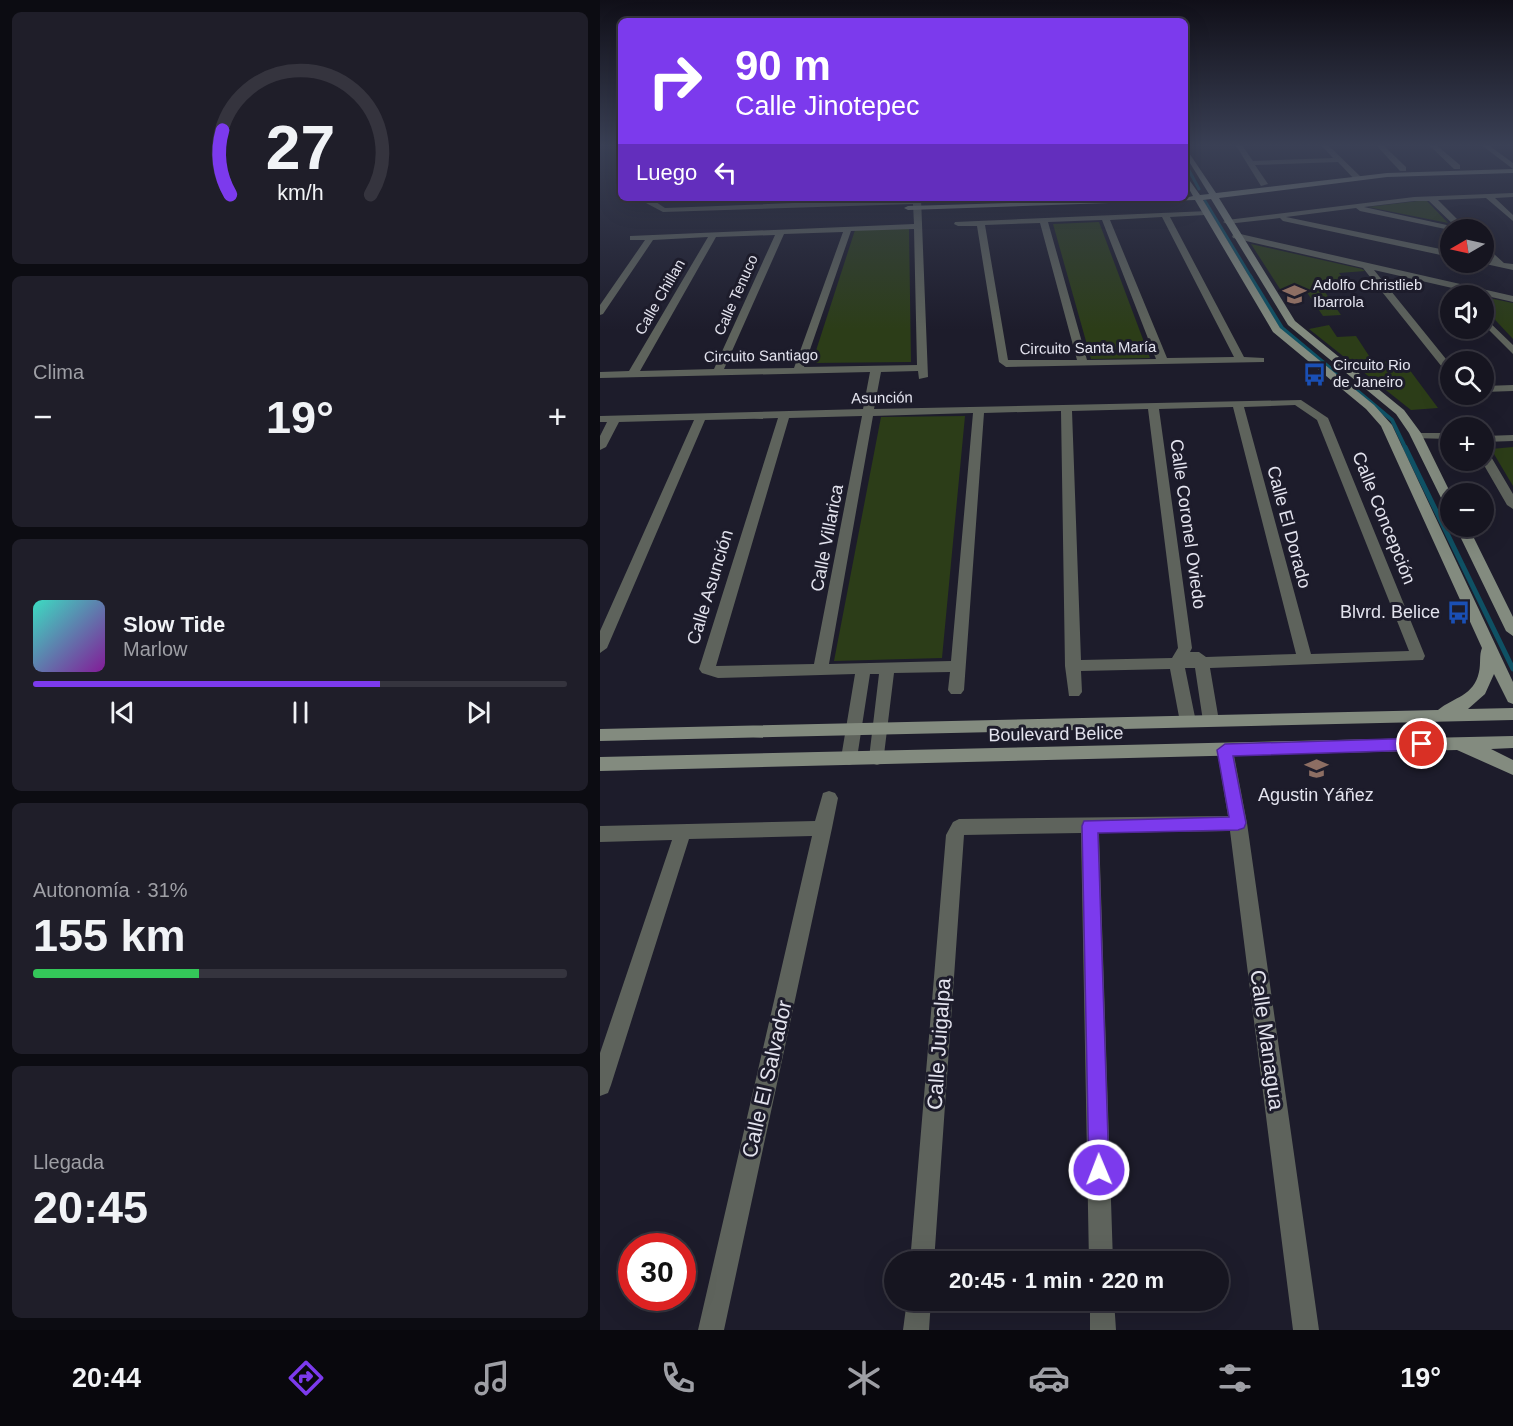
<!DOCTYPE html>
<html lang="es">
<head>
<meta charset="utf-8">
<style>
	:root { --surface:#161520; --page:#1f1e29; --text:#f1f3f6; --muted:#9e9fa5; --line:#35343e; --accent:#7c3aed }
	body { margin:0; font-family:Helvetica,sans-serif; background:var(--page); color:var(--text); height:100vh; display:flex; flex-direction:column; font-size:22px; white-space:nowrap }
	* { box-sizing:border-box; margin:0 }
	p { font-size:20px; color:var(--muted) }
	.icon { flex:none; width:33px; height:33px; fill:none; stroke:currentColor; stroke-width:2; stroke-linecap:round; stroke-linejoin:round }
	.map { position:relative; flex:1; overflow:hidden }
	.side { display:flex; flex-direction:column; gap:12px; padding:12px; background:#0c0c12; width:600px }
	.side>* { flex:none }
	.top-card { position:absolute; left:18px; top:18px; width:570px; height:183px; border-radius:9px; box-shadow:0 6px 24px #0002,0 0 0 2px var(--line); background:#7c3aed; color:#fff; overflow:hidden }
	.needle { width:39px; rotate:261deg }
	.tools { position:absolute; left:840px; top:219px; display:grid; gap:12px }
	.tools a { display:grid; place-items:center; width:54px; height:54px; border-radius:50%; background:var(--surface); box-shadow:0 6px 24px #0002,0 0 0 2px var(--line); font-size:30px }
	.speed { position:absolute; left:18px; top:1233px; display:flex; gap:12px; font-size:30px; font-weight:700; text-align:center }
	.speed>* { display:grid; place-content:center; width:78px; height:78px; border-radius:50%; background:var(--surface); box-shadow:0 6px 24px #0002,0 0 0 2px var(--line); line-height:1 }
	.speed .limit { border:9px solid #d22; background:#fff; color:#111 }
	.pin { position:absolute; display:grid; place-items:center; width:51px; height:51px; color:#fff; margin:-26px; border:3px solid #fff; border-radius:50%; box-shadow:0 2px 6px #0007 }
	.me { position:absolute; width:66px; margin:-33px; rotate:359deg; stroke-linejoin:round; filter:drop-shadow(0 0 4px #0008) }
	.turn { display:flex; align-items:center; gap:21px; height:126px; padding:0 18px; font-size:27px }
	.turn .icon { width:78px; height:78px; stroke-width:2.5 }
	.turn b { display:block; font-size:42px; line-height:51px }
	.then { display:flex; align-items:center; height:57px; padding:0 18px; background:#0003; gap:12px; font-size:22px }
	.big { font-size:45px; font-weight:700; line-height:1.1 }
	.side .card { flex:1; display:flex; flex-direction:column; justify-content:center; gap:9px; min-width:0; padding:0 21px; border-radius:9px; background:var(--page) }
	.side .dial { align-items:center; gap:0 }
	.dial svg { height:156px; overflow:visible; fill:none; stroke:var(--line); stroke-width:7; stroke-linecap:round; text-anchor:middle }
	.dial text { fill:var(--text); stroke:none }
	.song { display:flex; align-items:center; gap:18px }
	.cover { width:72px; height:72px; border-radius:9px; background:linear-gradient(135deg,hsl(170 70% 55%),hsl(290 70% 35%)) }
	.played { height:6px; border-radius:3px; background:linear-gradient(90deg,var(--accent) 65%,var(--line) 65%) }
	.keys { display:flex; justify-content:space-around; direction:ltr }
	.heat { display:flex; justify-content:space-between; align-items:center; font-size:33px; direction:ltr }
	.charge { height:9px; border-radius:4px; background:linear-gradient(90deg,#34c759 31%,var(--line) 0) }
	.trip { position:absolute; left:284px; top:1251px; width:345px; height:60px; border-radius:30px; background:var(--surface); box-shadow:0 6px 24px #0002,0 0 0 2px var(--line); font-weight:700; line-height:60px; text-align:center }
	.tabs { display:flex; height:96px; justify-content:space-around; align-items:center; background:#09080d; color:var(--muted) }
	.tabs .icon { width:42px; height:42px }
	.tabs .active { color:var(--accent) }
	.tabs b { font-size:27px; color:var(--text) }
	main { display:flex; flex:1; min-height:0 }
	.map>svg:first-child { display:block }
	.green { fill:#2c3d18 }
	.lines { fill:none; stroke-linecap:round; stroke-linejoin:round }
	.stream-far2 { stroke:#0f5164; stroke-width:3 }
	.stream-far1 { stroke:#0f5164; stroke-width:4 }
	.stream { stroke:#0f5164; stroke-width:5 }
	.street { fill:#5e635c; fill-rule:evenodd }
	.secondary { fill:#838b7f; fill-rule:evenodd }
	.route { fill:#7c3aed; stroke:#51269a; stroke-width:1.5 }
	.labels { text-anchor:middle; stroke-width:6; stroke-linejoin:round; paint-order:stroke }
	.far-poi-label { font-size:15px; fill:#e3e3ee; stroke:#1d1c2b; text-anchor:start }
	.far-street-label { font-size:15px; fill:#e3e3ee; stroke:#1d1c2b }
	.street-label { font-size:18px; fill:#e3e3ee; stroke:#1d1c2b }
	.poi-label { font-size:18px; fill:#e3e3ee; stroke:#1d1c2b; text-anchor:end }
	.near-street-label { font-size:21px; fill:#e3e3ee; stroke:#1d1c2b }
</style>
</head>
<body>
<main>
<section class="side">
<div class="card dial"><svg viewBox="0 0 100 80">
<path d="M14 69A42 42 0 1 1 86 69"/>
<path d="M14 69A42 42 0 0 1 10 36" stroke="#7c3aed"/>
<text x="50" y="56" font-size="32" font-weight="700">27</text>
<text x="50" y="72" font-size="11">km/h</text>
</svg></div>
<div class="card"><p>Clima</p>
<div class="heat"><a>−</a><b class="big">19°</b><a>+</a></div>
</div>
<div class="card">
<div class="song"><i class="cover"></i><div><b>Slow Tide</b><p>Marlow</p></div></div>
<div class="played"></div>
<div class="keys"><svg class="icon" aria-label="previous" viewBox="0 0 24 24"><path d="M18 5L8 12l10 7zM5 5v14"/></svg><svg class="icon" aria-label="pause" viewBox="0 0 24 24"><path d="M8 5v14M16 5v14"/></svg><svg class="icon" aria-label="next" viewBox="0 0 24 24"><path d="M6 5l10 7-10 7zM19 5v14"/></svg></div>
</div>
<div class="card"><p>Autonomía · 31%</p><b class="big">155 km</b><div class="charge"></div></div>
<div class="card"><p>Llegada</p><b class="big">20:45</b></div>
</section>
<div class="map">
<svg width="913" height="1330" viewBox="0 0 913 1330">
	<rect width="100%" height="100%" fill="#1d1c2b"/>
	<path class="green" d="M826 200 848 223 768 207Z
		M499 222 550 358 491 359 453 224Z
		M309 229 311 362 212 363 255 230Z
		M651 244 762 269 765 271 739 273 745 281 718 282 741 315 723 316 704 288 680 289Z
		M884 297 913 303V339L884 308Z
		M729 325 737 337 756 336 773 362 803 361 838 408 811 410 709 329Z
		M365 416 342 658 234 661 281 417Z
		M913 447V486L891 449Z"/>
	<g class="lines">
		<path class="stream-far2" d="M585 163 599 189
			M605 201 651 277"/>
		<path class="stream-far1" d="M650 276 682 328 792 420 806 449"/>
		<path class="stream" d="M805 447 913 669"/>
		<path class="street" d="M635 144H641L653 161 733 158 720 144H727L762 178 755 180 738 162 655 165 668 184 661 186Z
			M775 144H782L806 167V171H800Z
			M828 144H835L860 165V169H854Z
			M880 144H887L913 163V169Z
			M913 193V197L895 198 913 215V221L886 198 838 200 868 230H850L760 211 756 208 686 217 850 251V257L683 221 680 218 627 224 623 222 627 220 814 197ZM814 201H829L856 227 764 207Z
			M47 198H55L53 200 65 208 321 198 328 377 319 379 318 371 281 372 274 409 701 400 728 418 825 656 823 660 610 668 619 721 617 725H605L603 721 595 668H585L596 722 594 726H582L580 722 570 669 481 671 482 692 479 696H469L465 666 461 411 384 413 364 690 361 694H351L348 690 350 672 294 673 283 763 277 765 271 763 269 758 279 674H270L257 758 255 763 249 765 243 763 241 758 255 674 118 678 102 673 99 669 178 418 105 420 7 648 0 653V631L94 420 19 422 6 447 0 450V436L7 422H0V416L263 409 270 372 0 378V372L29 371 108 237 53 240 3 314 0 315V305L45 240H30V236L314 224 313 204 63 212 46 203ZM314 229 317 365 204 367 251 231ZM243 232 194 368 124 369 184 234ZM175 235 114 369 40 371 116 237ZM695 405 717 420 809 651 711 654 644 407ZM633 407 696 654 606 657 599 652H590L592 648 559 409ZM548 409 578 648 572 658 481 660 472 411ZM373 413 351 661 229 664 273 416ZM262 416 214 664 116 666 189 418Z
			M608 211V215H605L570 217 644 357 664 358V362L406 367 399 362 377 226H358L354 224 355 222ZM562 217 634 357 567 358 510 220ZM502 220 556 359 487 360 448 222ZM440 223 477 360H408L385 225Z
			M636 233 913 296V302L774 270 850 364V373L846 372 763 268 633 238 632 236Z
			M884 245 904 263 913 264V270L881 263 884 262V258L892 260 884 252Z
			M884 317 913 345V354L884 325Z
			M913 385V391L884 392V386Z
			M816 433H850V439L812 438V434Z
			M913 435V441L884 442V436Z
			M884 451 890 455 913 494V509L907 505 881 460H884Z
			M625 743 631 745 633 750 647 823 719 1330H693L630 831 499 833 513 1262H489L481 833 364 835 334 1262H310L346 835 353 822 359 819 628 816 617 750 619 745Z
			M229 791 235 793 238 798 232 828 124 1330H98L212 836 89 839 11 1085 8 1093 0 1096V1053L72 840 0 842V826L215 821 223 793Z
			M307 1300H331L329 1330H303Z
			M490 1300H514L516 1330H490Z"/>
		<path class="secondary" d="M585 147 616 193 787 173 913 169V173L787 177 619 198 695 321 804 410 821 433 851 494 850 508 844 504 809 433 796 414 688 325 611 199 603 200 680 328 774 405 792 425 913 682V704L908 702 894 674 885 694 868 709 913 708V720L0 741V729L838 710C854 697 874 696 879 672 881 664 879 655 882 648L781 426 766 409 673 332 595 200 308 210 304 208 308 206 585 198 593 196 585 182V174L600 195 609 194 585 155Z
			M855 526H868L913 617V636L906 631Z
			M913 736V748L891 749 913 760V775L857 750 0 771V757Z"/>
	</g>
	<linearGradient id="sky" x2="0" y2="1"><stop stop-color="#100f18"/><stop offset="0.44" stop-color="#3a4055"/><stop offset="1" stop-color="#3a4055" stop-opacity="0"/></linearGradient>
	<rect width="913" height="330" fill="url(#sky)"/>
	<path class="route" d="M822 738 829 744 822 750 633 756 646 823 644 828 638 830 498 833 509 1170 506 1177 499 1180 492 1177 489 1170 482 826 484 821 629 817 617 750 625 744Z"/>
	<defs>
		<symbol id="school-bare" viewBox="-9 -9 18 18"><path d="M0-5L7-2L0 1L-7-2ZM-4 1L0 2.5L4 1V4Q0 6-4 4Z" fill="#8d6e63" stroke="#1d1c2b" stroke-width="2.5" paint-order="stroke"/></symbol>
		<symbol id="bus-bare" viewBox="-9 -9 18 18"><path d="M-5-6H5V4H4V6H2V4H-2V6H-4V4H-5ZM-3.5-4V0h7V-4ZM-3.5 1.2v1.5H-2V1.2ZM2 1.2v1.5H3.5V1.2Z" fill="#1a4fb4" stroke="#1d1c2b" stroke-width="2.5" paint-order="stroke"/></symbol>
	</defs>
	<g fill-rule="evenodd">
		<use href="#school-bare" x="678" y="278" width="33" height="33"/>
		<use href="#bus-bare" x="698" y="358" width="33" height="33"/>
		<use href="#bus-bare" x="842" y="596" width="33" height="33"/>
		<use href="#school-bare" x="700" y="752" width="33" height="33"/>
	</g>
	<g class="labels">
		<g class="far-poi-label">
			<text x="713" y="290">Adolfo Christlieb<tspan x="713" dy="17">Ibarrola</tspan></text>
			<text x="733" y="370">Circuito Rio<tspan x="733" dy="17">de Janeiro</tspan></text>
		</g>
		<g class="far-street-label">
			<text transform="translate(136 295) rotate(-66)" y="5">Calle Tenuco</text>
			<text transform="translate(60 297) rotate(-60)" y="5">Calle Chillan</text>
			<text transform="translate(488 348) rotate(-1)" y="5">Circuito Santa María</text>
			<text transform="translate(161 356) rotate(-1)" y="5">Circuito Santiago</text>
			<text transform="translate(282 398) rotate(-1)" y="5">Asunción</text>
		</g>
		<g class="street-label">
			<text transform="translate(784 518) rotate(68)" y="6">Calle Concepción</text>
			<text transform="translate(588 524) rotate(82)" y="6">Calle Coronel Oviedo</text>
			<text transform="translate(689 527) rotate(75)" y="6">Calle El Dorado</text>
			<text transform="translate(227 538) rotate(-79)" y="6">Calle Villarica</text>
			<text transform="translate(110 587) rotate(-73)" y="6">Calle Asunción</text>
			<text transform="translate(456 734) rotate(-1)" y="6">Boulevard Belice</text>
		</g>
		<g class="poi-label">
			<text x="840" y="618">Blvrd. Belice</text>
			<text x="716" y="801" text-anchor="middle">Agustin Yáñez</text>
		</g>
		<g class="near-street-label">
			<text transform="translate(667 1040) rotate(82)" y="7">Calle Managua</text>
			<text transform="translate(339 1044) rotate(-86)" y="7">Calle Juigalpa</text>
			<text transform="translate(167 1079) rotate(-77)" y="7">Calle El Salvador</text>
		</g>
	</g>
</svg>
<div class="tools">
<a><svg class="needle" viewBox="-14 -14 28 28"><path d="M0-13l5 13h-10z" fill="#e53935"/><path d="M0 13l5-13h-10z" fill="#9e9fa5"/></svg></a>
<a><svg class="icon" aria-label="sound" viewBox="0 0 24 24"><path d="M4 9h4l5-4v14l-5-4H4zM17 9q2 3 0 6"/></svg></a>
<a><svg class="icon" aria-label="search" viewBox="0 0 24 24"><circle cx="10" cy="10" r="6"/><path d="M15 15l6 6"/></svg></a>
<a>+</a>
<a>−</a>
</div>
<div class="speed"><div class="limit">30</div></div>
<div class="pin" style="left:822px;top:744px;background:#d93025"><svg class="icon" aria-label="arrive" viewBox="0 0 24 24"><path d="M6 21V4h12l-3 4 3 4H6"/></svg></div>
<svg class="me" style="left:499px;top:1170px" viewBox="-20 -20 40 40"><circle r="17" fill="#7c3aed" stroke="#fff" stroke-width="3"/><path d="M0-11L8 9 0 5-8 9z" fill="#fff"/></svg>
<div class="trip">20:45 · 1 min · 220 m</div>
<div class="top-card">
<div class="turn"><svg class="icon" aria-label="right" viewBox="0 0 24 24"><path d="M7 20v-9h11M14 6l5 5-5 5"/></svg><div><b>90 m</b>Calle Jinotepec</div></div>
<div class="then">Luego<svg class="icon" aria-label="left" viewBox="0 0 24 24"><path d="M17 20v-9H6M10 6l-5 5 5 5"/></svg></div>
</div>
</div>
</main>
<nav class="tabs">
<b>20:44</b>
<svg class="icon active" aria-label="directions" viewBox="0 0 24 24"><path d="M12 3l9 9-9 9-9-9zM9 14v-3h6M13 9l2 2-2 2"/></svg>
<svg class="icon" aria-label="music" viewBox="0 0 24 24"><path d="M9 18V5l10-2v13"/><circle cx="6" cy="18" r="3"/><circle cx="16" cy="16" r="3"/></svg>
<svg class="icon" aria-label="phone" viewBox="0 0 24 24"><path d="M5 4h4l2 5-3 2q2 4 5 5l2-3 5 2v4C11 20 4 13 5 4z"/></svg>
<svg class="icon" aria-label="climate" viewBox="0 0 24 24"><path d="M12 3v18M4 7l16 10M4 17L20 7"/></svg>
<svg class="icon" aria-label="car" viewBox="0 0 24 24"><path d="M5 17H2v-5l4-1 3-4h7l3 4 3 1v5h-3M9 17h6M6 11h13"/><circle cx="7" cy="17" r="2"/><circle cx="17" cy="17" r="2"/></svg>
<svg class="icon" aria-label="filters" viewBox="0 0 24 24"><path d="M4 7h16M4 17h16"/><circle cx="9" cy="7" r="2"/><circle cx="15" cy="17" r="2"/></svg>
<b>19°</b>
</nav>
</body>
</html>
